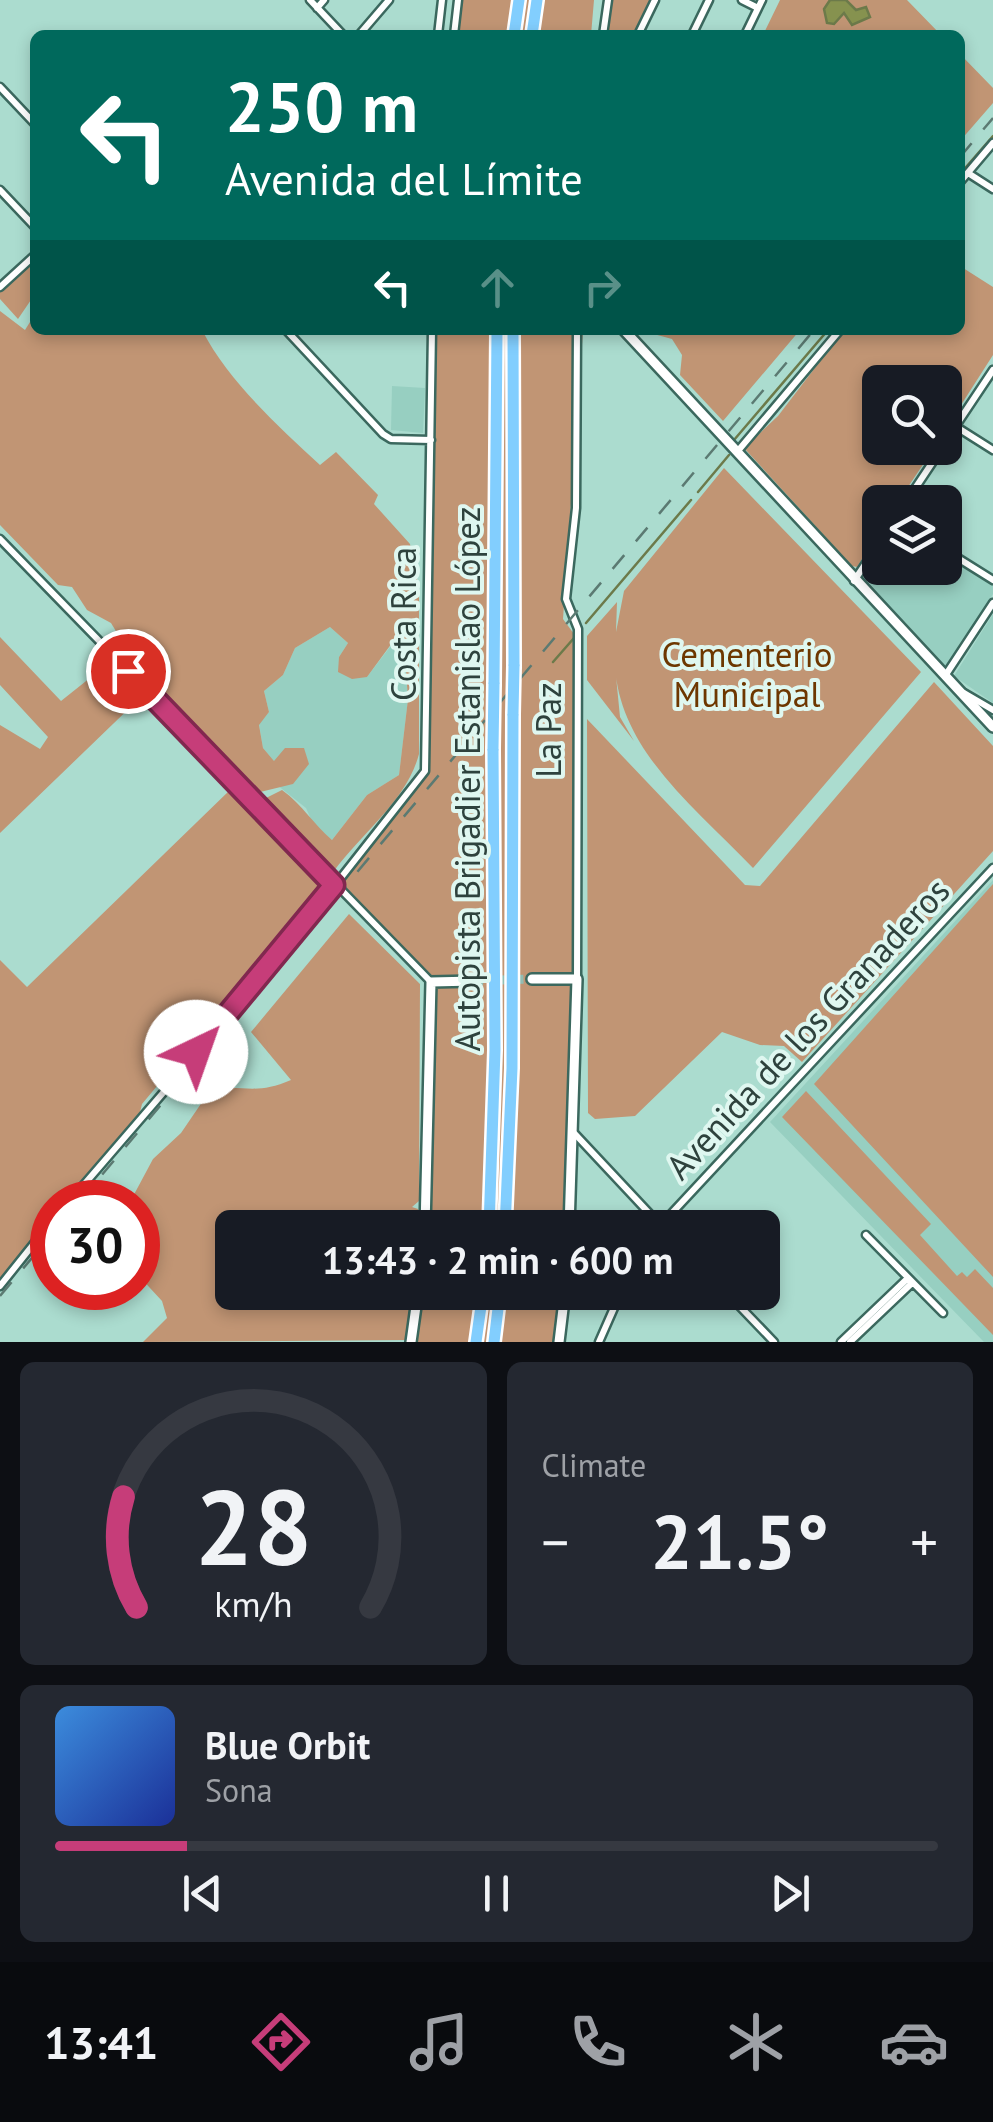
<!DOCTYPE html>
<html lang="en">
<head>
<meta charset="utf-8">
<style>
	:root { --surface:#171b24; --page:#242831; --text:#f1f3f6; --muted:#9ea1a6; --line:#363941; --accent:#c63d79 }
	body { margin:0; font-family:"PT Sans",sans-serif; background:var(--page); color:var(--text); height:100vh; display:flex; flex-direction:column; font-size:38px; white-space:nowrap }
	* { box-sizing:border-box; margin:0 }
	p { font-size:32px; color:var(--muted) }
	.icon { flex:none; width:55px; height:55px; fill:none; stroke:currentColor; stroke-width:2; stroke-linecap:round; stroke-linejoin:round }
	.map { position:relative; height:1342px; overflow:hidden }
	.panel { display:flex; flex-direction:column; gap:20px; padding:20px; background:#0d0f14; flex:1 }
	.panel>* { flex:none }
	.hud { position:absolute; left:30px; top:30px; width:935px; height:305px; border-radius:15px; box-shadow:0 5px 15px #0003; background:#00695c; color:#fff; overflow:hidden }
	.buttons { position:absolute; left:862px; top:365px; display:grid; gap:20px }
	.buttons a { display:grid; place-items:center; width:100px; height:100px; border-radius:15px; background:var(--surface); box-shadow:0 5px 15px #0003; font-size:50px }
	.speed { position:absolute; left:30px; top:1180px; display:flex; gap:20px; font-size:50px; font-weight:700; text-align:center }
	.speed>* { display:grid; place-content:center; width:130px; height:130px; border-radius:50%; background:var(--surface); box-shadow:0 5px 15px #0003; line-height:1 }
	.speed .limit { border:15px solid #d22; background:#fff; color:#111 }
	.pin { position:absolute; display:grid; place-items:center; width:85px; height:85px; color:#fff; margin:-42px; border:5px solid #fff; border-radius:50%; box-shadow:0 2px 10px #0007 }
	.me { position:absolute; width:110px; margin:-55px; rotate:42deg; stroke-linejoin:round; filter:drop-shadow(0 0 8px #0008) }
	.turn { display:flex; align-items:center; gap:35px; height:210px; padding:0 30px; font-size:45px }
	.turn .icon { width:130px; height:130px; stroke-width:2.5 }
	.turn b { display:block; font-size:70px; line-height:85px }
	.lanes { display:flex; align-items:center; height:95px; padding:0 30px; background:#0003; justify-content:center; gap:50px; direction:ltr }
	.lanes .off { opacity:.35 }
	.big { font-size:75px; font-weight:800; line-height:1.1 }
	.panel .tile { flex:1; display:flex; flex-direction:column; justify-content:center; gap:15px; min-width:0; padding:0 35px; border-radius:15px; background:var(--page) }
	.panel .dial { align-items:center; gap:0 }
	.dial svg { height:260px; overflow:visible; fill:none; stroke:var(--line); stroke-width:7; stroke-linecap:round; text-anchor:middle }
	.dial text { fill:var(--text); stroke:none }
	.song { display:flex; align-items:center; gap:30px }
	.cover { width:120px; height:120px; border-radius:15px; background:linear-gradient(135deg,hsl(210 70% 55%),hsl(230 70% 35%)) }
	.played { height:10px; border-radius:5px; background:linear-gradient(90deg,var(--accent) 15%,var(--line) 15%) }
	.keys { display:flex; justify-content:space-around; direction:ltr }
	.heat { display:flex; justify-content:space-between; align-items:center; font-size:55px; direction:ltr }
	.panel .tiles { flex:1; display:grid; gap:20px; grid-template-columns:1fr 1fr }
	.tile:last-child { grid-column:span 2 }
	.trip { position:absolute; left:215px; top:1210px; width:565px; height:100px; border-radius:15px; background:var(--surface); box-shadow:0 5px 15px #0003; font-weight:800; line-height:100px; text-align:center }
	.menu { display:flex; height:160px; justify-content:space-around; align-items:center; background:#090b0e; color:var(--muted) }
	.menu .icon { width:70px; height:70px }
	.menu .active { color:var(--accent) }
	.menu b { font-size:45px; color:var(--text) }
	.map>svg:first-child { display:block }
	.built { fill:#97cfc1 }
	.green { fill:#c19574 }
	.water { fill:#86924f; stroke:#6c7a4a; stroke-width:2.5 }
	.lines { fill:none; stroke-linecap:round; stroke-linejoin:round }
	.stream { stroke:#6c7a4a; stroke-width:2.5 }
	.secondary-tunnel { stroke:#92bdb2; stroke-width:9; stroke-dasharray:9 4.5; stroke-linecap:butt }
	.street-casing { stroke:#3b685e; stroke-width:11 }
	.secondary-casing { stroke:#3b685e; stroke-width:14 }
	.highway-casing { stroke:#fff; stroke-width:16 }
	.street { stroke:#fff; stroke-width:6 }
	.secondary { stroke:#fff; stroke-width:9 }
	.highway { stroke:#82cefe; stroke-width:11 }
	.rail { stroke:#5b7a72; stroke-width:2.5; stroke-dasharray:18 18; stroke-linecap:butt }
	.highway-bridge-casing { stroke:#fff; stroke-width:16; stroke-linecap:butt }
	.highway-bridge { stroke:#82cefe; stroke-width:11 }
	.route-casing { stroke:#81284f; stroke-width:25 }
	.route { stroke:#c63d79; stroke-width:18 }
	.labels { text-anchor:middle; stroke-width:8; stroke-linejoin:round; paint-order:stroke }
	.street-label { font-size:35px; fill:#2e423d; stroke:#dff7f0 }
	.park-label { font-size:35px; fill:#6d3700; stroke:#dff7f0 }
</style>
</head>
<body>
<div class="map">
<svg width="993" height="1342" viewBox="0 0 993 1342">
	<rect width="100%" height="100%" fill="#abdccf"/>
	<path class="built" d="M392 386 425 388 423 433 391 430Z
		M880 551V568H945V554L993 585V594L947 668 862 579Z
		M993 614V703L954 676Z
		M330 627 348 643 339 657 367 677 393 643 404 642 408 699 399 775 367 795 332 840 313 824 306 808 277 785 293 784 263 748 259 724 269 712 264 691 283 675 295 648Z
		M993 880V1342H984L770 1122Z"/>
	<path class="green" d="M458 0H594L591 35H454Z
		M611 0H652L635 35H606Z
		M780 0H907L941 35H763Z
		M960 54 993 88V103L960 141Z
		M35 259V294L18 319 0 299V292Z
		M960 266 993 287V355L945 430V382H880V448H934L898 502H880V531L857 567 852 566 744 448 778 416 844 330H960Z
		M0 311 25 330 35 314V330H202C229 382 277 425 320 465L336 452 378 495 374 504 410 544 419 589V754C407 800 362 833 334 871L322 868 260 801 282 790C303 805 313 824 332 840L367 795 399 775 408 699 404 643H392L367 677 352 679 338 672 339 657 348 643 330 627 295 648 283 675 264 691 269 712 259 725 263 748 274 761 285 748H304L309 764 293 784 256 793 137 666 111 623 87 610 72 587 58 585 0 525Z
		M432 330H583L563 619 574 634 577 659V979L569 1227H425L431 982 334 885 425 771Z
		M639 330H800L723 421 680 375 682 355 672 339Z
		M724 468 921 672 753 868C698 810 620 752 615 666L620 717 634 741 587 680V636L617 602 616 632 624 591Z
		M0 637 61 701 110 662 142 696 0 833V725L40 749 48 737 0 685Z
		M934 682 993 746V851L802 1062 784 1046 760 1045 722 1032 635 1116 595 1119 588 1113 587 719 745 885 760 886Z
		M231 789 325 885 142 1104 139 1116 63 1202H52V1213L0 1279V960L27 987Z
		M993 884V1277L814 1084Z
		M349 914 420 984 419 1201 412 1207 418 1209 417 1227 232 1228V1292L412 1293 407 1340 143 1342 167 1318 162 1301 138 1275V1202H130L153 1159 181 1133 211 1089C246 1085 257 1095 291 1080L251 1032Z
		M806 1091 931 1224 920 1235 957 1276 962 1272 967 1277 975 1269 993 1288V1335L782 1117Z
		M418 1293H565L559 1342H411Z"/>
	<path class="water" d="M830 0H846L856 10 866 7 870 17 852 25 844 13 834 24 827 23 824 9Z"/>
	<g class="lines">
		<path class="stream" d="M960 174 993 136
			M734 440 828 330
			M698 492 729 455
			M586 623 691 500
			M553 662 574 638"/>
		<path class="secondary-tunnel" d="M474 981 532 979"/>
		<defs>
			<path id="street" d="M310 0 343 35
				M742 0 758 8
				M317 8 324 0
				M359 35 389 0
				M438 35 442 0
				M454 35 458 0
				M603 35 608 0
				M638 35 655 0
				M692 35 709 0
				M745 35 762 0
				M0 87 35 124
				M968 173 993 189
				M960 182 993 143
				M0 190 35 227
				M0 287 35 255
				M286 330 383 434 391 439 431 440
				M955 426 993 450
				M945 442 993 370
				M737 452 840 330
				M906 502 942 448
				M0 539 431 982
				M945 550 993 580
				M854 581 880 542
				M945 676 993 603
				M964 693 993 710
				M577 979 578 629 566 599 576 508 577 330
				M575 1134 663 1228
				M69 1202 262 978 425 771 432 330
				M658 1228 993 868
				M866 1235 943 1313
				M0 1286 52 1221
				M726 1292 774 1342
				M599 1342 621 1292
				M841 1342 908 1278
				M850 1342 912 1283"/>
			<path id="secondary" d="M624 330 993 727
				M532 979H577L569 1228
				M425 1228 431 982 474 981
				M411 1342 418 1292
				M559 1342 565 1292"/>
			<path id="highway" d="M514 35 519 0
				M532 35 537 0
				M513 330 514 666
				M494 684 497 330
				M489 1228 495 1050 493 749
				M505 1228 512 1068 513 714
				M476 1342 483 1292
				M494 1342 500 1292"/>
		</defs>
		<use href="#street" class="street-casing"/>
		<use href="#secondary" class="secondary-casing"/>
		<use href="#highway" class="highway-casing"/>
		<use href="#street" class="street"/>
		<use href="#secondary" class="secondary"/>
		<use href="#highway" class="highway"/>
		<path class="rail" d="M960 157 993 118
			M79 1202 814 330
			M0 1296 52 1234"/>
		<defs>
			<path id="highway-bridge" d="M513 714 514 666
				M493 749 494 684"/>
		</defs>
		<use href="#highway-bridge" class="highway-bridge-casing"/>
		<use href="#highway-bridge" class="highway-bridge"/>
	</g>
	<g class="lines">
		<defs>
			<path id="route" d="M128 671 334 885 196 1052"/>
		</defs>
		<use href="#route" class="route-casing"/>
		<use href="#route" class="route"/>
	</g>
	<g class="labels">
		<g class="street-label">
			<text transform="translate(404 624) rotate(-90)" y="12">Costa Rica</text>
			<text transform="translate(549 730) rotate(-90)" y="12">La Paz</text>
			<text transform="translate(468 779) rotate(-90)" y="12">Autopista Brigadier Estanislao López</text>
			<text transform="translate(808 1029) rotate(-47)" y="12">Avenida de los Granaderos</text>
		</g>
		<g class="park-label">
			<text x="747" y="667">Cementerio<tspan x="747" dy="40">Municipal</tspan></text>
		</g>
	</g>
</svg>
<div class="buttons">
<a><svg class="icon" aria-label="search" viewBox="0 0 24 24"><circle cx="10" cy="10" r="6"/><path d="M15 15l6 6"/></svg></a>
<a><svg class="icon" aria-label="layers" viewBox="0 0 24 24"><path d="M12 4l9 5-9 5-9-5zM3 14l9 5 9-5"/></svg></a>
</div>
<div class="speed"><div class="limit">30</div></div>
<div class="pin" style="left:128px;top:671px;background:#d93025"><svg class="icon" aria-label="arrive" viewBox="0 0 24 24"><path d="M6 21V4h12l-3 4 3 4H6"/></svg></div>
<svg class="me" style="left:196px;top:1052px" viewBox="-20 -20 40 40"><circle r="19" fill="#fff"/><path d="M0-13L10 11 0 6-10 11z" fill="#c63d79"/></svg>
<div class="trip">13:43 · 2 min · 600 m</div>
<div class="hud">
<div class="turn"><svg class="icon" aria-label="left" viewBox="0 0 24 24"><path d="M17 20v-9H6M10 6l-5 5 5 5"/></svg><div><b>250 m</b>Avenida del Límite</div></div>
<div class="lanes"><svg class="icon" aria-label="left" viewBox="0 0 24 24"><path d="M17 20v-9H6M10 6l-5 5 5 5"/></svg><svg class="icon off" aria-label="ahead" viewBox="0 0 24 24"><path d="M12 20V5M6 11l6-6 6 6"/></svg><svg class="icon off" aria-label="right" viewBox="0 0 24 24"><path d="M7 20v-9h11M14 6l5 5-5 5"/></svg></div>
</div>
</div>
<section class="panel">
<div class="tiles">
<div class="tile dial"><svg viewBox="0 0 100 80">
<path d="M14 69A42 42 0 1 1 86 69"/>
<path d="M14 69A42 42 0 0 1 10 35" stroke="#c63d79"/>
<text x="50" y="56" font-size="32" font-weight="700">28</text>
<text x="50" y="72" font-size="11">km/h</text>
</svg></div>
<div class="tile"><p>Climate</p>
<div class="heat"><a>−</a><b class="big">21.5°</b><a>+</a></div>
</div>
<div class="tile">
<div class="song"><i class="cover"></i><div><b>Blue Orbit</b><p>Sona</p></div></div>
<div class="played"></div>
<div class="keys"><svg class="icon" aria-label="previous" viewBox="0 0 24 24"><path d="M18 5L8 12l10 7zM5 5v14"/></svg><svg class="icon" aria-label="pause" viewBox="0 0 24 24"><path d="M8 5v14M16 5v14"/></svg><svg class="icon" aria-label="next" viewBox="0 0 24 24"><path d="M6 5l10 7-10 7zM19 5v14"/></svg></div>
</div>
</div>
</section>
<nav class="menu">
<b>13:41</b>
<svg class="icon active" aria-label="directions" viewBox="0 0 24 24"><path d="M12 3l9 9-9 9-9-9zM9 14v-3h6M13 9l2 2-2 2"/></svg>
<svg class="icon" aria-label="music" viewBox="0 0 24 24"><path d="M9 18V5l10-2v13"/><circle cx="6" cy="18" r="3"/><circle cx="16" cy="16" r="3"/></svg>
<svg class="icon" aria-label="phone" viewBox="0 0 24 24"><path d="M5 4h4l2 5-3 2q2 4 5 5l2-3 5 2v4C11 20 4 13 5 4z"/></svg>
<svg class="icon" aria-label="climate" viewBox="0 0 24 24"><path d="M12 3v18M4 7l16 10M4 17L20 7"/></svg>
<svg class="icon" aria-label="car" viewBox="0 0 24 24"><path d="M5 17H2v-5l4-1 3-4h7l3 4 3 1v5h-3M9 17h6M6 11h13"/><circle cx="7" cy="17" r="2"/><circle cx="17" cy="17" r="2"/></svg>
</nav>
</body>
</html>
